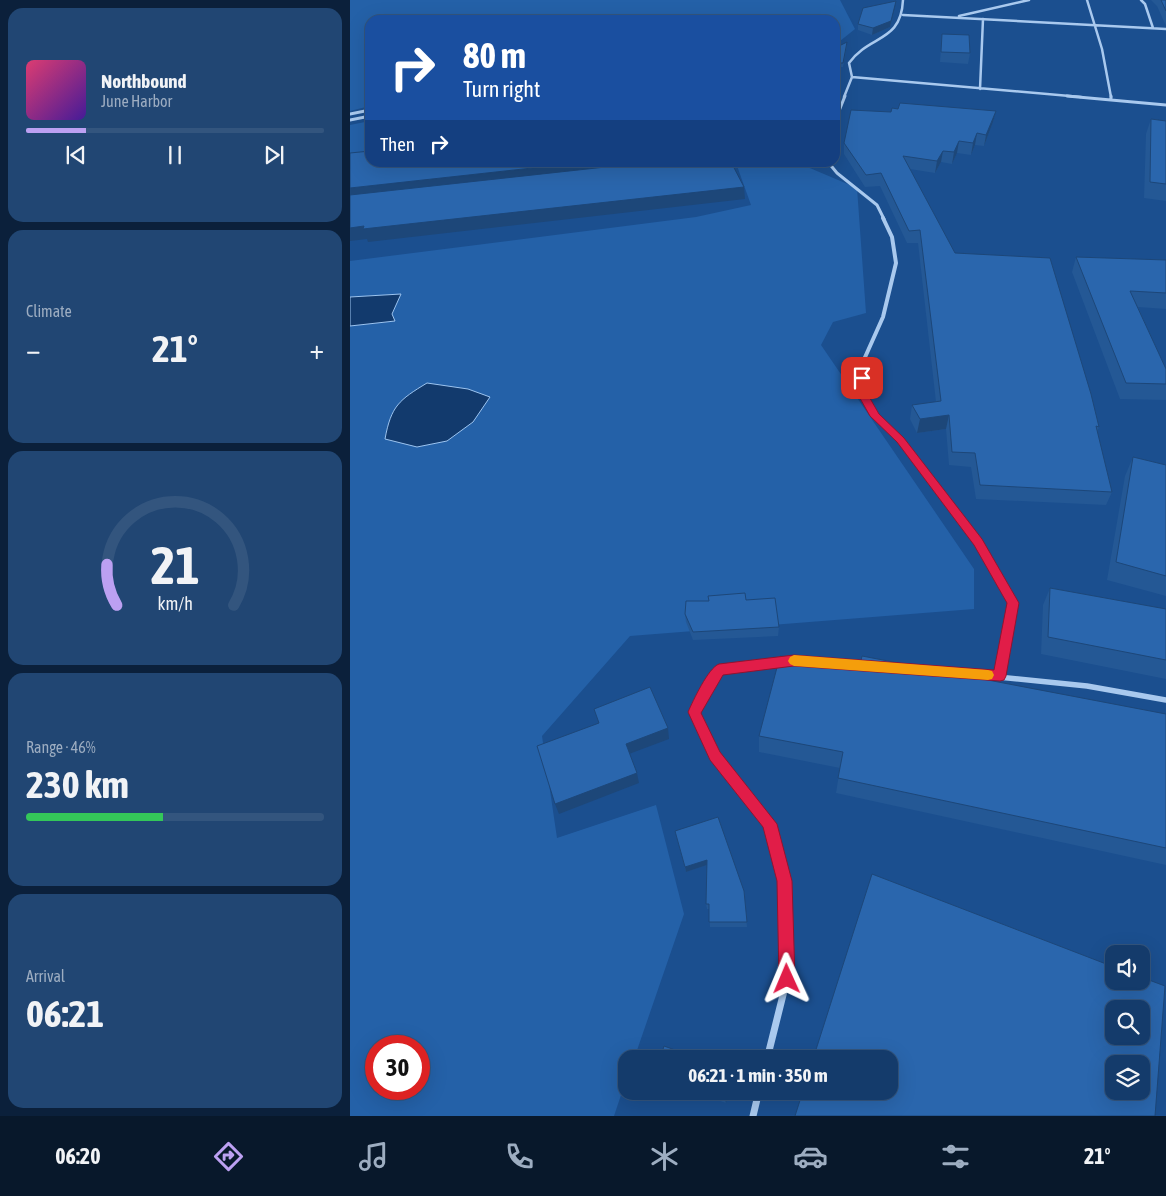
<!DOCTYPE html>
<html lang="en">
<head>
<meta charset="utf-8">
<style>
	:root { --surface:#143b6b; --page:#214673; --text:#f1f3f6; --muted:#9dadc1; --line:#33557e; --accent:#bca0f2 }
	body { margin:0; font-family:"Asap Condensed",sans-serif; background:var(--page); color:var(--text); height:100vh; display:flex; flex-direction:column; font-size:19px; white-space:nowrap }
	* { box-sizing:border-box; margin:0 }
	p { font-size:16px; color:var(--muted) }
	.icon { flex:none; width:28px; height:28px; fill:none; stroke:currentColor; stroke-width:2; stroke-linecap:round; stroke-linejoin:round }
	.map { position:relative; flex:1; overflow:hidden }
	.sheet { display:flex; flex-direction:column; gap:8px; padding:8px; background:#0b203b; width:350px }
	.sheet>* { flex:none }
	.hud { position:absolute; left:15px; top:15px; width:475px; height:152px; border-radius:15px; box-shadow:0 5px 20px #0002,0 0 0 1px var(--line); background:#1a4fa0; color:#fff; overflow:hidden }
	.controls { position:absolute; left:755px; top:945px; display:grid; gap:10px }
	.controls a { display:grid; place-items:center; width:45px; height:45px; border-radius:10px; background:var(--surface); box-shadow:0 5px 20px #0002,0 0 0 1px var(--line); font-size:25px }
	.speed { position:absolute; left:15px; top:1035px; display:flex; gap:10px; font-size:25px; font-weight:700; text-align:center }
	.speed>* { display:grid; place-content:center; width:65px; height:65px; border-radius:50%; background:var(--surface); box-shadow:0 5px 20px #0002,0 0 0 1px var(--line); line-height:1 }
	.speed .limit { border:8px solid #d22; background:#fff; color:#111 }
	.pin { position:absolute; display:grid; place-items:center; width:42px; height:42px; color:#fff; margin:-21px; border-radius:10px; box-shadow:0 2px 8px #0006 }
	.me { position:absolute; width:55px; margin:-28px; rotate:359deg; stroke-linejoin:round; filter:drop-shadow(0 0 4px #0008) }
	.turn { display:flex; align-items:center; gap:18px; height:105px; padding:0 15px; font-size:22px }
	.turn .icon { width:65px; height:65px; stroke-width:2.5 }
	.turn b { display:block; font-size:35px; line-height:42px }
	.then { display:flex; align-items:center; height:48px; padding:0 15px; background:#0003; gap:10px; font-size:19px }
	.big { font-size:38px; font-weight:700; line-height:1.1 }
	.sheet .card { flex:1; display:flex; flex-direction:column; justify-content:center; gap:8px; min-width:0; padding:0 18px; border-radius:15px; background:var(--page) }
	.sheet .dial { align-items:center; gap:0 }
	.dial svg { height:130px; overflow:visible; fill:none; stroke:var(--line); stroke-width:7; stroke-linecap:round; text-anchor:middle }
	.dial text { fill:var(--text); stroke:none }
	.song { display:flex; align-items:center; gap:15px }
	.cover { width:60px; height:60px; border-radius:8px; background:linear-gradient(135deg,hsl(340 70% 55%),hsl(260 70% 35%)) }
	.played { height:5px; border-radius:2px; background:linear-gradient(90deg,var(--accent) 20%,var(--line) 20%) }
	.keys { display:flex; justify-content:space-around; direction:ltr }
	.heat { display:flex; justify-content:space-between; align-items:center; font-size:28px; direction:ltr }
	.charge { height:8px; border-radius:4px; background:linear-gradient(90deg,#34c759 46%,var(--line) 0) }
	.trip { position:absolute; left:268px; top:1050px; width:280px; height:50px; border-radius:15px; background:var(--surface); box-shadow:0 5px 20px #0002,0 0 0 1px var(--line); font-weight:700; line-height:50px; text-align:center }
	.tab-bar { display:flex; height:80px; justify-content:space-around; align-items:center; background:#08182b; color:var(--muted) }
	.tab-bar .icon { width:35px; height:35px }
	.tab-bar .current { color:var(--accent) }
	.tab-bar b { font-size:22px; color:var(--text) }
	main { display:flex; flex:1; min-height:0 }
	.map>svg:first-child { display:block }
	.green { fill:#2461a8; fill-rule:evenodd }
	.water { fill:#123a6d; stroke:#9cc4f0 }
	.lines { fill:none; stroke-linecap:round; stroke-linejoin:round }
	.street-far5 { stroke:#a9c9ee; stroke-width:2.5 }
	.street-far4 { stroke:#a9c9ee; stroke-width:3 }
	.street-far3 { stroke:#a9c9ee; stroke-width:4 }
	.street-far2 { stroke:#a9c9ee; stroke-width:4.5 }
	.street-far1 { stroke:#a9c9ee; stroke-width:5.5 }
	.street { stroke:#a9c9ee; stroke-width:7 }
	.wall { fill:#245895 }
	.shaded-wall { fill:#1d4779 }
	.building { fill:#2a66ad; stroke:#1d4779; fill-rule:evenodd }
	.route { fill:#e11d48; stroke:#92132f }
	.slow { fill:#f59e0b }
</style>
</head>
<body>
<main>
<section class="sheet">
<div class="card">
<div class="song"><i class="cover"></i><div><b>Northbound</b><p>June Harbor</p></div></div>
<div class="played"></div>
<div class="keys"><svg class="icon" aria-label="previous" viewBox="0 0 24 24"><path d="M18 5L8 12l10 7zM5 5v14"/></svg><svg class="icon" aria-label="pause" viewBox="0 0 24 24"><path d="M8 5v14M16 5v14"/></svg><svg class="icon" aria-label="next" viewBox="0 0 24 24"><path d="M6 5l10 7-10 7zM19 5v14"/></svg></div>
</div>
<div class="card"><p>Climate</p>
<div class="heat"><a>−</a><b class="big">21°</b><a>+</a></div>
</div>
<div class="card dial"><svg viewBox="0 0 100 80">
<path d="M14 69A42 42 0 1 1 86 69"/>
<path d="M14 69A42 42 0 0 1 8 44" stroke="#bca0f2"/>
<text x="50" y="56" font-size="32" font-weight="700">21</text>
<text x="50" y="72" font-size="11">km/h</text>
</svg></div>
<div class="card"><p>Range · 46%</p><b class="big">230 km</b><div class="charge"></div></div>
<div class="card"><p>Arrival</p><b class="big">06:21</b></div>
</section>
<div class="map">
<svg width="816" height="1116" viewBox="0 0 816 1116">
	<rect width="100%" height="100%" fill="#1b4f8f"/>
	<path class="green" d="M0 0H490L505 29 485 45V20H20V106L0 111Z
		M20 121V155L0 157V125Z
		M386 163H448L507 188 516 313 483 322 471 345 624 569V609L280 636 192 736 207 838 306 805 334 914 284 1059H276V1080L264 1116H0V326L45 321 42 314 51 294 0 297V261L346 217 401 205ZM26 1046H69V1089H26Z"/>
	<path class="water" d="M51 294 42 314 45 321 0 326V297Z
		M77 383 118 389 140 397 123 422 97 441 67 447 35 439C41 406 49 400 77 383Z"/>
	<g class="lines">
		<path class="street-far5" d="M553 0C551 43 520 34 499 63L502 77 731 97
			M737 0 752 49 761 97
			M791 0 795 4 803 28
			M553 15 816 29
			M609 16 679 0
			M630 89 633 19
			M494 97 502 77"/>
		<path class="street-far4" d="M717 96 816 105
			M761 96V99
			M0 114 20 110
			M0 120 20 116
			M485 121 495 96
			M478 162 487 173 527 205 534 219"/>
		<path class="street-far3" d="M512 373V364L533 317 546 263 542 237 533 218"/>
		<path class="street-far2" d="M512 372V393L525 416 551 440 628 542 642 566"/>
		<path class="street-far1" d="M641 565 663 603 650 676
			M458 662 514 666
			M588 671 737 686 816 700
			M408 810 365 756 345 712 369 670 435 662"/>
		<path class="street" d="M407 809 419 824 435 881 437 979 417 1059
			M403 1116 409 1091"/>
	</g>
	<path class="wall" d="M801 0H816V26L807 6Z
		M545 7 540 27 522 35 508 30V24Z
		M592 34 620 53 618 64 590 62Z
		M497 45 493 67H485V48Z
		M646 111 643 122 634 146 625 145 621 155 607 153 602 164 591 162 585 173 560 169 605 253 749 427 747 432 762 492 756 505 626 499 621 467 599 465 596 429 567 433 560 419 562 405 586 402 568 243H557L530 186 515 187 494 154V143L541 112Z
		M801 119 816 121V201L794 198 796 134Z
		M726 257 816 260V309L788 307 816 369V400L770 399 722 272Z
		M783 457 816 465V596L757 580 775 476Z
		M700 588 816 609V679L691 654 693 605Z
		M396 600 429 627 428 636 343 640 336 622 335 614 359 601Z
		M509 670 816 714V865L486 793 490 768 409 752V736Z
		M325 831 394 891 397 927H360L359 909H357L356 904 357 865 336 872Z
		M342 1091H379L376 1103Z"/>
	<path class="shaded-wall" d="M546 1 545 7 540 27 522 35 523 28Z
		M646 111 643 122 634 146 636 135Z
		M627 133 625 145 621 155 623 143Z
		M609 141 607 153 602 164 604 152Z
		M593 151 591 162 585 173 587 161Z
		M237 162H349L0 201V188Z
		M394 187 395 199 18 242 17 239 0 241V228Z
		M599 415 596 429 567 433 570 419Z
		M318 728 319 739 279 754 276 744Z
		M287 773 289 783 209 814 205 804Z
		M357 860V865L336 872 335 867Z
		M377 1091H379L376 1103 375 1099Z"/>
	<path class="building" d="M811 0H816V11Z
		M546 1 541 21 523 28 508 24 513 8Z
		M592 34 619 35 620 53 591 52Z
		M497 42 493 63H485V48Z
		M550 103 646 111 636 135 627 133 623 143 609 141 604 152 593 151 587 161 553 156 605 253 700 258 741 394 749 427 746 426 762 492 630 485 625 453 602 452 599 415 570 419 562 405 591 401 570 230 559 231 531 173 516 175 494 143 501 110 541 112 542 108 548 109Z
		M801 119 816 121V184L800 182Z
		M20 151V162H237L0 188V153Z
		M301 162H381L394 187 13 229 14 226 0 228V195Z
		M726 257 816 260V293L780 291 816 369V384L776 383Z
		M783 457 816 465V576L766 562Z
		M700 588 816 609V660L698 637Z
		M395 593 396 600 425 598 429 627 343 632 335 614 336 601H359L358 596Z
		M430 656 509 670 512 656 816 714V848L488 778 493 752 409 736Z
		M300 687 318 728 276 744 287 773 205 804 187 746 249 723 244 709Z
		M368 817 394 891 397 922H359V904H356L357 860 335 867 325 831Z
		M522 874 764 967V981H791V977L815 986 805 1116H445L453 1091H539V1059H463ZM764 1009H791V1036H764ZM764 1064H791V1091H764Z
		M314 1046 350 1059H310Z
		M353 1091H377L375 1099Z"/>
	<path class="route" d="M509 376H512L516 378 517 393 529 414 554 438 632 539 669 603 656 676 654 680 650 681 444 666 373 675 351 713 370 752 427 824 442 881 445 979 443 985 437 988 431 985 429 979 427 881 413 827 360 760 338 712C343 701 358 668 369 664L444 655 644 670 657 603 624 545 547 442 520 416 507 393Z"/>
	<path class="slow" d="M444 655 638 670 642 671 644 675 642 679 638 680 444 666 440 664 438 661 440 657Z"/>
</svg>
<div class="controls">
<a><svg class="icon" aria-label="sound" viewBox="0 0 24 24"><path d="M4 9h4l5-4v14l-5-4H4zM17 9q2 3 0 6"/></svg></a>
<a><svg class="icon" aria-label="search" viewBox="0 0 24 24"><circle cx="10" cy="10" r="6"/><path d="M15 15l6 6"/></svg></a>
<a><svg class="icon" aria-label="layers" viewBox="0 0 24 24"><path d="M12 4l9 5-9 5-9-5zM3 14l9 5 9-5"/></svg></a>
</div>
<div class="speed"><div class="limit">30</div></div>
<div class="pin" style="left:512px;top:378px;background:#d93025"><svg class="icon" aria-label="arrive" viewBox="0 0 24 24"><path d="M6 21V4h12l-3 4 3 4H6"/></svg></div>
<svg class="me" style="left:437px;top:979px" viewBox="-20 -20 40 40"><path d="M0-17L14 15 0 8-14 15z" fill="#e11d48" stroke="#fff" stroke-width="4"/></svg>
<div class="trip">06:21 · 1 min · 350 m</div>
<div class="hud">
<div class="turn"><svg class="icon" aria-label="right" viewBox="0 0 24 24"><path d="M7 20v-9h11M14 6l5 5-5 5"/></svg><div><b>80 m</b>Turn right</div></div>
<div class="then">Then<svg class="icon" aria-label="right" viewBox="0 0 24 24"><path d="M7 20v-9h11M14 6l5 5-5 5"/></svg></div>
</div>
</div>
</main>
<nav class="tab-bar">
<b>06:20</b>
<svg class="icon current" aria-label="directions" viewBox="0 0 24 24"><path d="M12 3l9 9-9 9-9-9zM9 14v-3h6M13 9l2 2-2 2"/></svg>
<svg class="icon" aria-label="music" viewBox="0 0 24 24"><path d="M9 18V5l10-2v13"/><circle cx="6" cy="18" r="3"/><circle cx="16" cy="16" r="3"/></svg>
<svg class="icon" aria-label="phone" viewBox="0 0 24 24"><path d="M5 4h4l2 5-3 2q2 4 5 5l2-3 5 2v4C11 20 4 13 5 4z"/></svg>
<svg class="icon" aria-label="climate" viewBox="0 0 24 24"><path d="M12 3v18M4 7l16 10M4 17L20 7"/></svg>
<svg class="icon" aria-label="car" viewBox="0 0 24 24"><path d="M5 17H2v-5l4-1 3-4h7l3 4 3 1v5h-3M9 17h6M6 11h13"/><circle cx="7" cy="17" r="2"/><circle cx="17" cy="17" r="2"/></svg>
<svg class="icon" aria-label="filters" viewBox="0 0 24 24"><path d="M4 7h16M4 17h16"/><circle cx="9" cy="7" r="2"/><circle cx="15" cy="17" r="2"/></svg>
<b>21°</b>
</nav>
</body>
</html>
